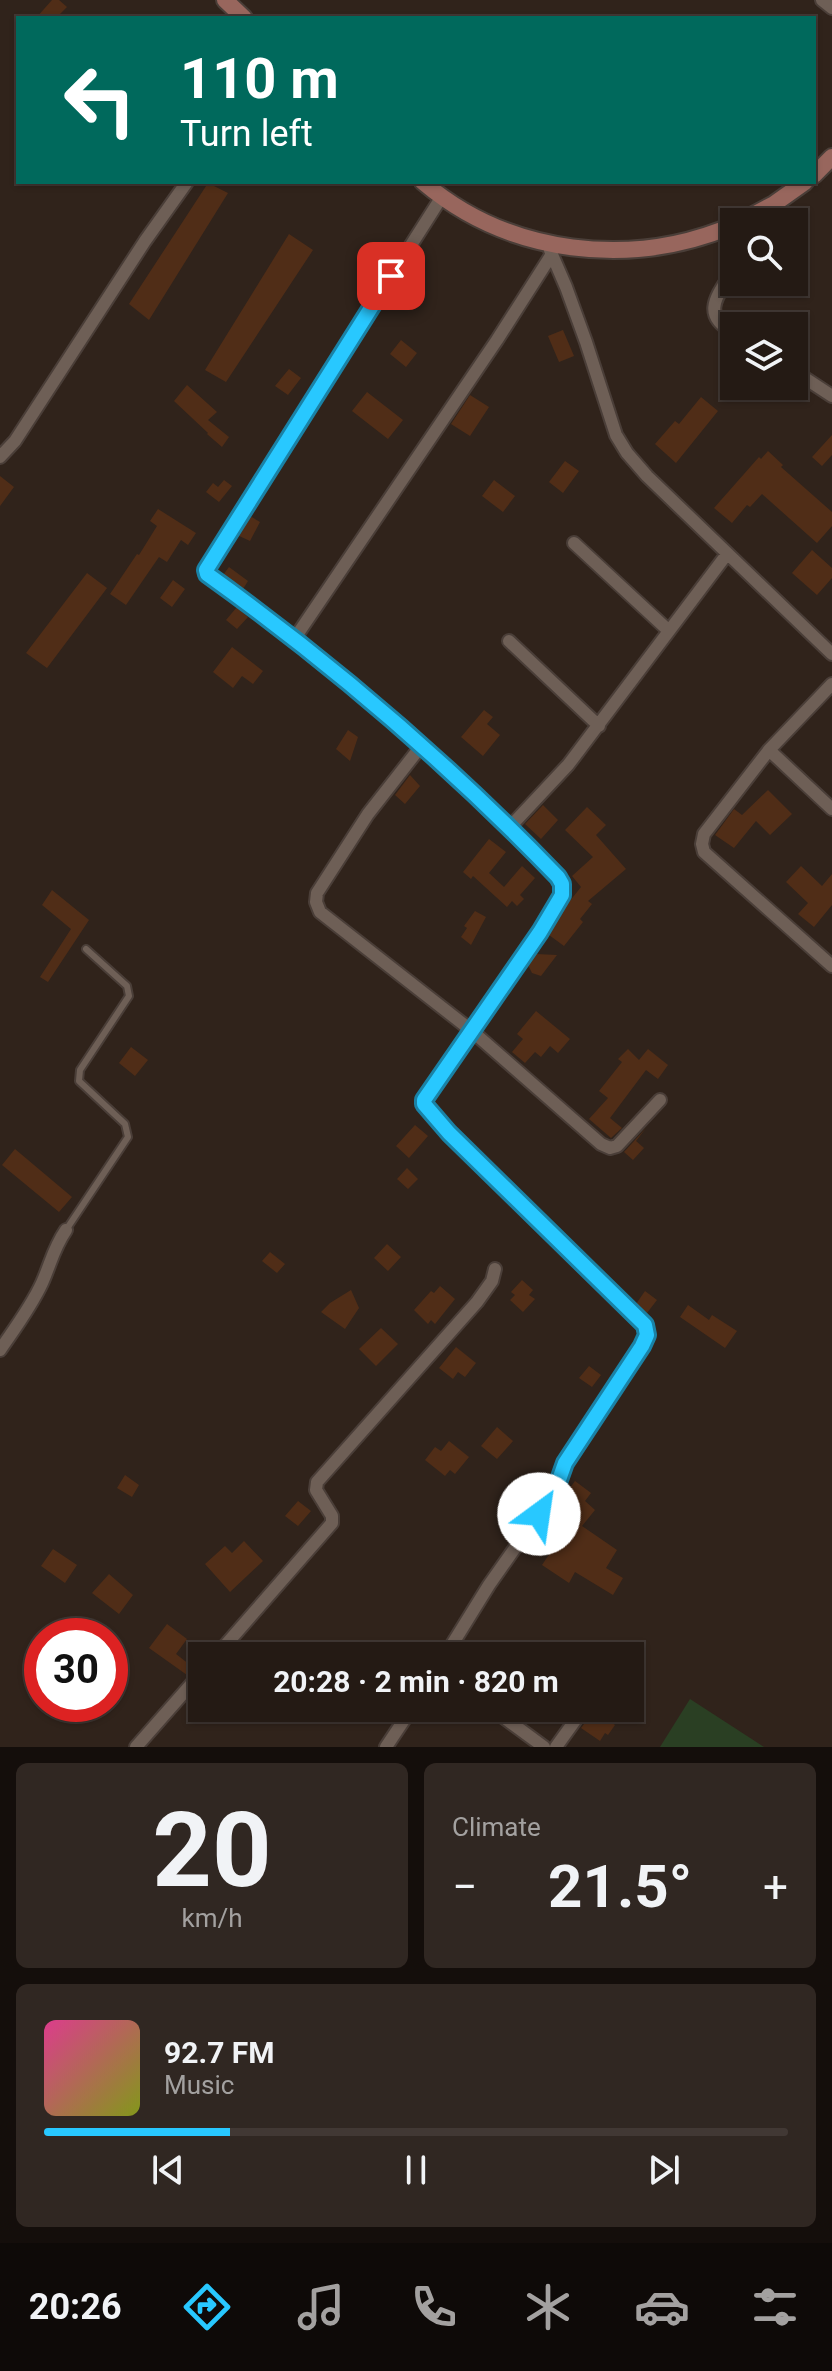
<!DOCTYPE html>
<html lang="en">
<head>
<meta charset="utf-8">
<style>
	:root { --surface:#241a14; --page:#302722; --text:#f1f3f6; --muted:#a3a1a0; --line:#413834; --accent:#28c8ff }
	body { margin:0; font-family:Roboto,sans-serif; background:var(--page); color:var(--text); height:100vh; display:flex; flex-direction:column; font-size:30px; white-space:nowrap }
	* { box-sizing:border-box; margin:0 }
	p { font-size:26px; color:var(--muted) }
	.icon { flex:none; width:44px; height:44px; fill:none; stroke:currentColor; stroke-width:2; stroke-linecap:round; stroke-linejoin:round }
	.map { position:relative; height:1747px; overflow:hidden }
	.panel { display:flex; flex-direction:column; gap:16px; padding:16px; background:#140e0b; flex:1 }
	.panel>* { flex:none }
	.hud { position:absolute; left:16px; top:16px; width:800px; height:168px; border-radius:0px; box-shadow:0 2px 6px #0004,0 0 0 2px var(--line); background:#00695c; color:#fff; overflow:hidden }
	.buttons { position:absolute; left:720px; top:208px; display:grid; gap:16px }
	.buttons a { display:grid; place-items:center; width:88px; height:88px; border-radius:0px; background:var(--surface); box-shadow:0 2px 6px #0004,0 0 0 2px var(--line); font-size:40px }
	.speed { position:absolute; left:24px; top:1618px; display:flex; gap:16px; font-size:40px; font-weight:700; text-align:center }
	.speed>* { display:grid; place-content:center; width:104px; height:104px; border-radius:50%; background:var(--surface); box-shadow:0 2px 6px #0004,0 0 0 2px var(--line); line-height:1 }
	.speed .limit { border:12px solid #d22; background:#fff; color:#111 }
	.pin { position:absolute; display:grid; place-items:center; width:68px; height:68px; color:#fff; margin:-34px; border-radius:16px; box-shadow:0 4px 12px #0006 }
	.me { position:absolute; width:88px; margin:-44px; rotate:31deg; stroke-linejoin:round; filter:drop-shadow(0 0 6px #0008) }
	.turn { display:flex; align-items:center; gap:28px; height:168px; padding:0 32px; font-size:36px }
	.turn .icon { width:104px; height:104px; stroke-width:2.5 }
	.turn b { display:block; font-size:56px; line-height:68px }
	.big { font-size:60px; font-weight:700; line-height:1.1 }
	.panel .tile { flex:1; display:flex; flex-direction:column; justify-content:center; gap:12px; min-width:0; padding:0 28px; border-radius:12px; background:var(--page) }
	.panel .dial { align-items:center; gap:0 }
	.dial b { font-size:104px; line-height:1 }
	.song { display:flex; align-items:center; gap:24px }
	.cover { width:96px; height:96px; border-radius:12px; background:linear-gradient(135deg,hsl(330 70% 55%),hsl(70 70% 35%)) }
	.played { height:8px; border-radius:4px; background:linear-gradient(90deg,var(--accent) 25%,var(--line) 25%) }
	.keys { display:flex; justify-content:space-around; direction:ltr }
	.heat { display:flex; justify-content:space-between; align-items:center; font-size:44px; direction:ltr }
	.panel .tiles { flex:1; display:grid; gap:16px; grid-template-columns:1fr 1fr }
	.tile:last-child { grid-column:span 2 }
	.trip { position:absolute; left:188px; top:1642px; width:456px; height:80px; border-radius:0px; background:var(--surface); box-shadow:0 2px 6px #0004,0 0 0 2px var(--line); font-weight:700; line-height:80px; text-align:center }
	.menu { display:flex; height:128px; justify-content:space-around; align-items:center; background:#0e0a08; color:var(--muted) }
	.menu .icon { width:56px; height:56px }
	.menu .current { color:var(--accent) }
	.menu b { font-size:36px; color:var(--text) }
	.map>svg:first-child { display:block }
	.green { fill:#2a3f23 }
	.building { fill:#502d17 }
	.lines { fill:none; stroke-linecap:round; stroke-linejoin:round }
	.lane-casing { stroke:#4a3e38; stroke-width:10 }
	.street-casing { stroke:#4a3e38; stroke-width:16 }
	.secondary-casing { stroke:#4a3e38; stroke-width:20 }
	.lane { stroke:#6e5f56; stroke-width:6 }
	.street { stroke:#6e5f56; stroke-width:12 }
	.secondary { stroke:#98665d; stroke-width:16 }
	.route-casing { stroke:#1a82a6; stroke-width:20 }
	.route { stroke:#28c8ff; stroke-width:14 }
</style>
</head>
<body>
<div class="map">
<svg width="832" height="1747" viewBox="0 0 832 1747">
	<rect width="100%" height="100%" fill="#30231b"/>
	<path class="green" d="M690 1699 764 1747H660Z"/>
	<path class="building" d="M52 0H59L67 7 56 18H36Z
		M208 183 228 193 149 320 129 304Z
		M289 234 313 250 226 382 205 370Z
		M563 330 574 356 559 362 548 336Z
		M401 340 417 353 406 367 390 354Z
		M289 369 301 378 288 395 275 386Z
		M187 385 217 412 208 420 229 437 222 447 207 434 208 433 174 401Z
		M367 392 403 420 388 439 352 411Z
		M470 395 489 407 470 436 451 424Z
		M701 397 718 411 676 463 655 444 675 421 679 424Z
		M832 435V455L822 466 812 457Z
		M768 451 783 465 781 467 832 512V526L817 543 762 494 750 507 747 505 732 523 714 508 759 457 761 459Z
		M565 461 579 471 563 493 549 482Z
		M0 476 14 487 0 506Z
		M224 480 232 486 219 502 206 492 213 483 218 487Z
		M494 480 515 496 503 512 482 496Z
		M158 509 196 533 188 545 181 540 167 562 159 557 126 605 110 594 137 554 139 555 157 526 150 521Z
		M250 516 260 522 250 541 237 535Z
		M812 550 832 568V578L817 595 792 573Z
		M229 567 248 581 243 589 223 575Z
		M87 573 107 588 47 668 26 653Z
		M173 580 185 589 172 607 160 598Z
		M237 607 248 617 237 629 226 620Z
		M232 647 263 671 253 684 242 676 233 688 213 672Z
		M484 710 493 717 487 724 500 735 483 756 461 737Z
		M348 730 358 737 350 761 336 749Z
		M410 775 420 786 405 804 395 795Z
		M768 790 792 814 770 835 756 821 734 848 715 835 734 809 742 815Z
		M543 805 558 820 541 839 525 824Z
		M587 807 606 825 596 835 626 869 588 901 592 904 580 919 583 922 564 946 549 935 565 907 581 887 572 876 593 857 565 830Z
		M489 839 506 852 489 873 504 887 522 866 535 878 520 895 524 899 517 906 512 901 507 907 473 876 471 879 463 872Z
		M801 866 822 886 832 874V905L814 927 798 914 808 903 786 882Z
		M52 890 89 920 48 982 40 977 71 929 42 905Z
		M475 911 486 917 471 945 461 937 467 928 464 926Z
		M536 954 557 955 541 976 532 973 528 965Z
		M536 1011 570 1039 558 1053 550 1046 541 1057 535 1052 525 1063 512 1052 523 1039 517 1034Z
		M131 1047 148 1060 135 1076 119 1063Z
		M628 1049 639 1060 648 1049 668 1065 658 1079 646 1070 610 1118 622 1128 611 1138 589 1119 608 1098 599 1091 622 1062 618 1059Z
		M415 1125 428 1136 409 1158 396 1146Z
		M646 1128 636 1141 644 1148 633 1160 624 1152Z
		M15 1149 72 1197 59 1212 2 1165Z
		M407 1168 418 1179 408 1189 397 1179Z
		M387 1244 401 1257 388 1271 374 1258Z
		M270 1252 285 1264 277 1273 262 1261Z
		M522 1280 533 1290 529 1295 535 1299 523 1312 510 1300 515 1295 511 1292Z
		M440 1286 455 1299 435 1324 431 1320 428 1324 414 1310 431 1291 434 1293Z
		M351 1290 359 1308 345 1329 321 1312 330 1303Z
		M645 1291 657 1300 647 1313 636 1304Z
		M688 1305 709 1320 712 1315 737 1331 725 1348 680 1317Z
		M381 1328 398 1344 376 1366 359 1349Z
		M456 1347 476 1363 465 1377 458 1372 453 1379 439 1368Z
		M589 1366 601 1375 592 1387 579 1378Z
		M497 1427 513 1441 497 1459 481 1446Z
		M449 1441 469 1457 455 1474 450 1470 445 1476 425 1460 435 1447 441 1451Z
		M125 1475 139 1485 132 1497 117 1488Z
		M575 1481 591 1493 585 1501 595 1510 582 1526 617 1550 606 1568 623 1578 613 1595 575 1572 569 1583 542 1565 573 1519 560 1509 571 1495 567 1492Z
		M298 1501 311 1511 298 1526 285 1516Z
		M244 1541 263 1561 230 1592 205 1564 225 1546 232 1553Z
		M53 1549 77 1565 65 1583 41 1566Z
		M109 1574 133 1595 119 1614 92 1593Z
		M167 1624 187 1639 176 1654 194 1668 187 1675 149 1648Z
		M600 1714 615 1725 608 1735 605 1733 600 1741 581 1728 590 1716 596 1720Z"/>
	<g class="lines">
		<defs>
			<path id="lane" d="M66 1230 128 1137 125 1124 79 1081 80 1070 129 996 127 986 86 949"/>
			<path id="street" d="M822 0 832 8
				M441 198 207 566V574L295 638 497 340 552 254
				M763 222 774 204
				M550 250 566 287 586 342 616 435 627 453 647 476 832 654
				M734 269C718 295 699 314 734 333
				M794 371 832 396
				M0 457 15 441 145 241 187 182
				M574 543 669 631
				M295 638C386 714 475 791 558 877L562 884V895L540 932 426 1096 424 1104 449 1133 645 1325 647 1335 642 1346 565 1463 555 1491 489 1585 445 1656
				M509 641 599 726
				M832 684 769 750 704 834 702 844 704 852 832 966
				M422 745 368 814 317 893 316 902 320 912 472 1031 601 1144 610 1148 617 1146 660 1100
				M769 750 832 809
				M510 827 568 765 727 554
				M0 1350C15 1328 31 1307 42 1283 51 1263 53 1249 66 1230
				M216 1656 332 1523V1516L316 1490 317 1482 477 1302 492 1281 495 1269
				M491 1708 544 1747
				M136 1747 202 1672
				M386 1747 412 1708
				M556 1747 584 1708"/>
			<path id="secondary" d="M225 0 244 18
				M814 175 832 157
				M423 182C509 255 631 269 734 225
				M740 222 774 204 805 182"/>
		</defs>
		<use href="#lane" class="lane-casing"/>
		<use href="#street" class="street-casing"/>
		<use href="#secondary" class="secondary-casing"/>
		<use href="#lane" class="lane"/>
		<use href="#street" class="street"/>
		<use href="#secondary" class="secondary"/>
	</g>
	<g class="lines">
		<defs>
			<path id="route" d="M391 276 206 570 207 574C333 664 450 765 558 877L562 884V895L540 932 424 1100V1104L449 1133 645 1325 647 1335 642 1346 565 1463 555 1491 539 1514"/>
		</defs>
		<use href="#route" class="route-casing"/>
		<use href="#route" class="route"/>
	</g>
</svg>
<div class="buttons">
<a><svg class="icon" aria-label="search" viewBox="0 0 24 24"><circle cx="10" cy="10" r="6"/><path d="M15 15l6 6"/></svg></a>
<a><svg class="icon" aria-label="layers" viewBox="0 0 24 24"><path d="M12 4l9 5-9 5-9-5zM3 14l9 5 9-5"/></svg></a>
</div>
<div class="speed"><div class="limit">30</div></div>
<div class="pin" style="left:391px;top:276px;background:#d93025"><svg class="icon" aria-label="arrive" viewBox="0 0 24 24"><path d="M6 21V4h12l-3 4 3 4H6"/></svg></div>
<svg class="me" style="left:539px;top:1514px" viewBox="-20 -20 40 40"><circle r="19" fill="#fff"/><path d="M0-13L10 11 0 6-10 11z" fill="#28c8ff"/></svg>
<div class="trip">20:28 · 2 min · 820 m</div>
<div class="hud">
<div class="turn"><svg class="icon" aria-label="left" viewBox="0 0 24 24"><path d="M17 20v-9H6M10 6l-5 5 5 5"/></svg><div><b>110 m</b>Turn left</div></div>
</div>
</div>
<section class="panel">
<div class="tiles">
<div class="tile dial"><b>20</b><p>km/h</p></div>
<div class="tile"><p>Climate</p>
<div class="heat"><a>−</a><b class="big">21.5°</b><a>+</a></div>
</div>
<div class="tile">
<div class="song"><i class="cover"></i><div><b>92.7 FM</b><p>Music</p></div></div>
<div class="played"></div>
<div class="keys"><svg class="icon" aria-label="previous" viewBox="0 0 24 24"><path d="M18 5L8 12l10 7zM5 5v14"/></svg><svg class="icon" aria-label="pause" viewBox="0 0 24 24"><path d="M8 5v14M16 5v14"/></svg><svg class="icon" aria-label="next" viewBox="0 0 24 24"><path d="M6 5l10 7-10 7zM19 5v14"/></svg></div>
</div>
</div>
</section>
<nav class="menu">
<b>20:26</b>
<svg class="icon current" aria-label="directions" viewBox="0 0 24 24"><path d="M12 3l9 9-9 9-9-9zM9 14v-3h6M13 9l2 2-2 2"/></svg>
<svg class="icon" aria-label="music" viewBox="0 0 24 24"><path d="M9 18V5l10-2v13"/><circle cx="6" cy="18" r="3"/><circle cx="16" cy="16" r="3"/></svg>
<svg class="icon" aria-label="phone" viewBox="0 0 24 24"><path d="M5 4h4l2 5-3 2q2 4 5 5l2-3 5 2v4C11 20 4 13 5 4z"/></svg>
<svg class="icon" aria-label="climate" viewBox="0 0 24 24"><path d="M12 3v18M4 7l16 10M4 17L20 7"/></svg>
<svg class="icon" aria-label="car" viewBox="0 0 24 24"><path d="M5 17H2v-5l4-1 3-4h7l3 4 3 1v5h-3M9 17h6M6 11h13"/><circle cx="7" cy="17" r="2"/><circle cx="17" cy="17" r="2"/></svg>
<svg class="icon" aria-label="filters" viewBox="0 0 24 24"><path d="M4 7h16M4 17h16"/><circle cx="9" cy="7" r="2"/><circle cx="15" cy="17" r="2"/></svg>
</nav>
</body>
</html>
